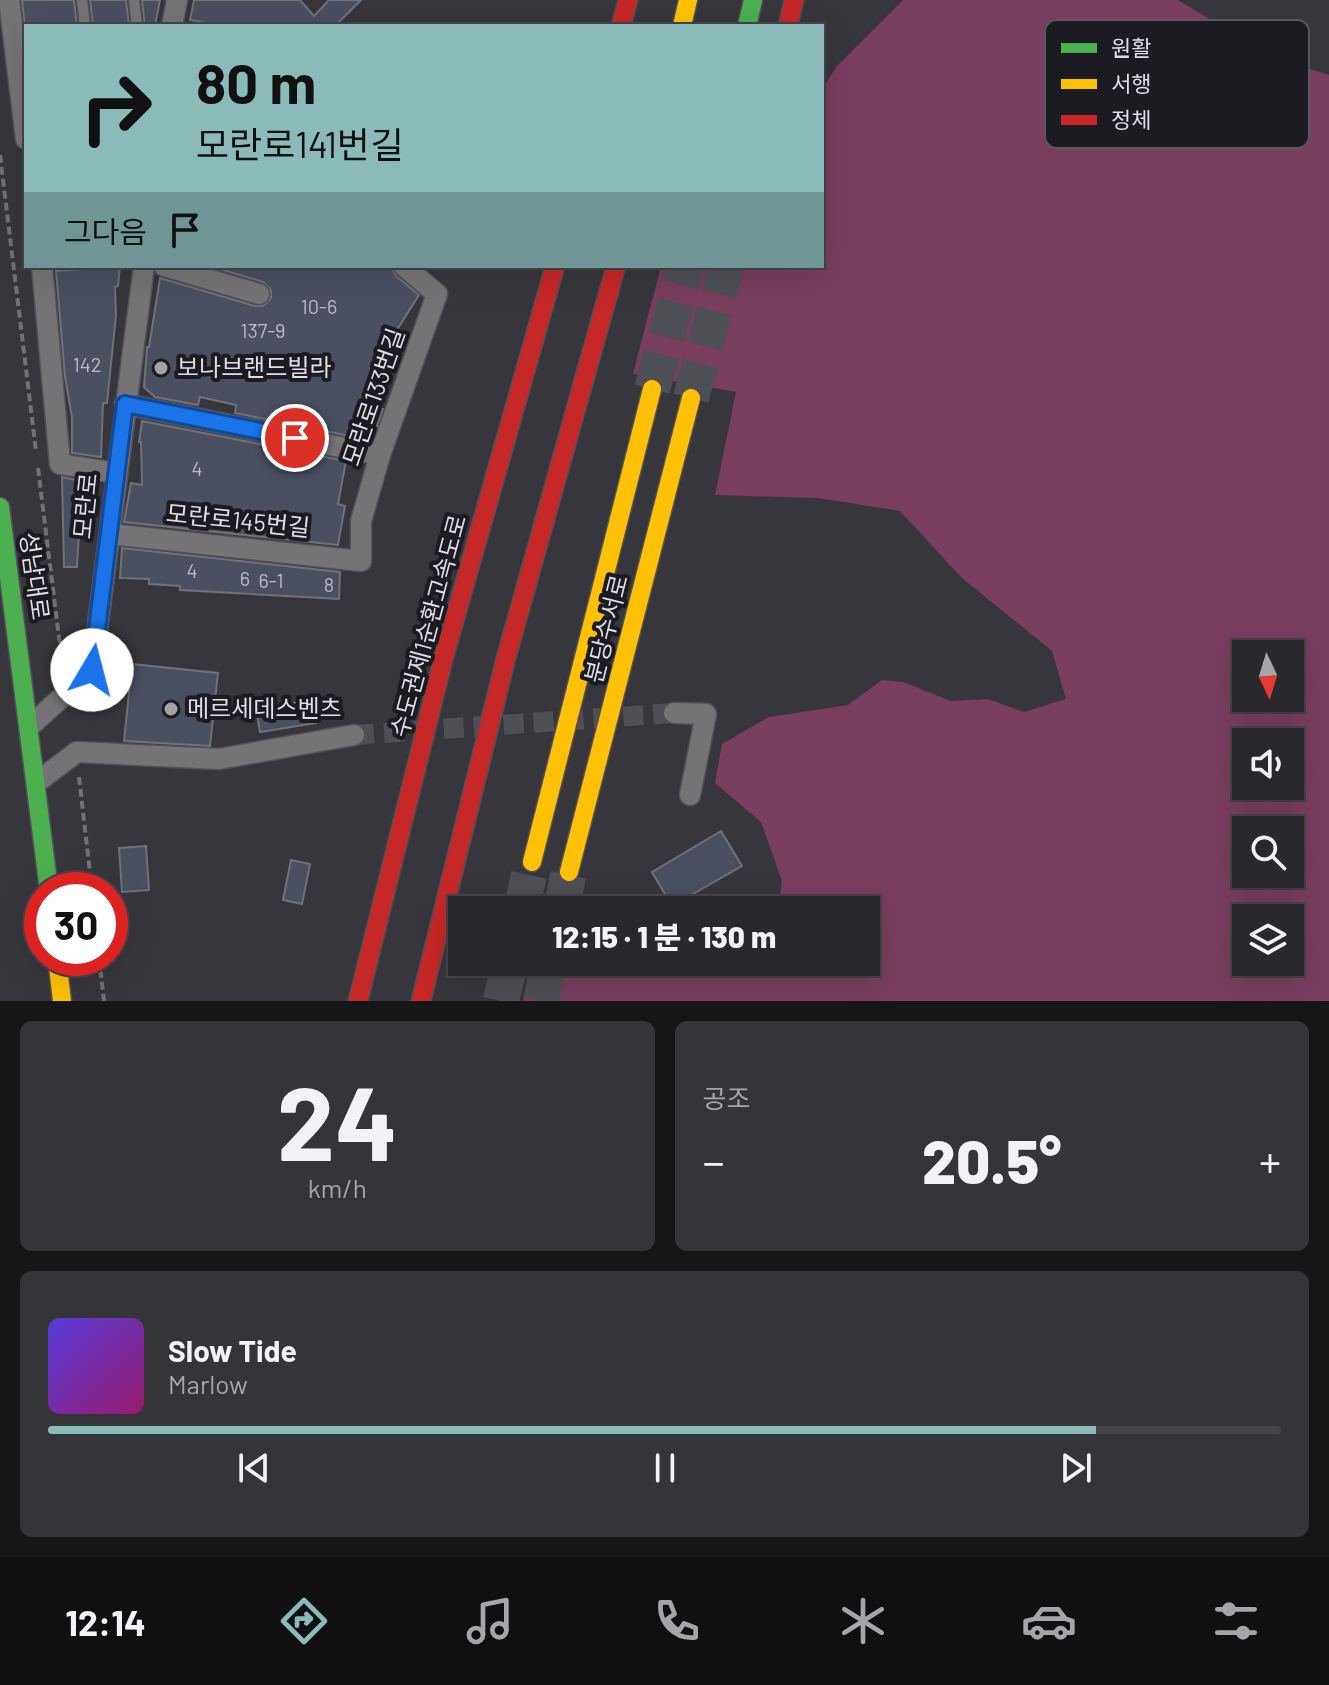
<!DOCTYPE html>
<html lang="ko">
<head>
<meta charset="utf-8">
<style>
	:root { --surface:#28282d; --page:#343439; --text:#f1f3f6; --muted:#a5a6aa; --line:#444449; --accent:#8bbbb9 }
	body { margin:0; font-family:Barlow,"Noto Sans KR",sans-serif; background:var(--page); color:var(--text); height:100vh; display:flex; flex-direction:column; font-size:30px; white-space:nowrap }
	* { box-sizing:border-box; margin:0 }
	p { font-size:26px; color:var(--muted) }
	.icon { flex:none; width:44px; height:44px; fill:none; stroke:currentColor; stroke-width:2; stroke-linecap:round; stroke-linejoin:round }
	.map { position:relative; height:1001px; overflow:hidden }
	.drawer { display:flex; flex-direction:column; gap:20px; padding:20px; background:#161619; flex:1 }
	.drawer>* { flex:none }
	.hud { position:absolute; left:24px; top:24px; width:800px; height:244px; border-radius:0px; box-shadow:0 8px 32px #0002,0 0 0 2px var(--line); background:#8bbbb9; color:#111; overflow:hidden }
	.needle { width:52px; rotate:176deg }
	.controls { position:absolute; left:1232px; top:640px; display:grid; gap:16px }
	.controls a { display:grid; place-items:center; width:72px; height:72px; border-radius:0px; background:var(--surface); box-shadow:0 8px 32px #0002,0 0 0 2px var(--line); font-size:40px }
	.speed { position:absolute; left:24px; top:872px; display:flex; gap:16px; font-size:40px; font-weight:700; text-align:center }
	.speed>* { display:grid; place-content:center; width:104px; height:104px; border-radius:50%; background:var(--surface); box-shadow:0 8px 32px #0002,0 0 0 2px var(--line); line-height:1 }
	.speed .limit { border:12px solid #d22; background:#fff; color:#111 }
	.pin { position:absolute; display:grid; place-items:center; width:68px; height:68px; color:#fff; margin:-34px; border:4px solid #fff; border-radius:50%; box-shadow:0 2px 8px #0007 }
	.me { position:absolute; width:88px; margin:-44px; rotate:8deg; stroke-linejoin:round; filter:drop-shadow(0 0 6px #0008) }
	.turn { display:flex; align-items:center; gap:28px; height:168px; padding:0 40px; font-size:36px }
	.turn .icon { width:104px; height:104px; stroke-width:2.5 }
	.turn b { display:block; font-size:56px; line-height:68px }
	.then { display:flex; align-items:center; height:76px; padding:0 40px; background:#0003; gap:16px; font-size:30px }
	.big { font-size:60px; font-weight:800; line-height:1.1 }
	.drawer .card { flex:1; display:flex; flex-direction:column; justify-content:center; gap:12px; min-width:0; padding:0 28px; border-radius:12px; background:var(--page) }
	.drawer .dial { align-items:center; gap:0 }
	.dial b { font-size:104px; line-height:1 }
	.song { display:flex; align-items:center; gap:24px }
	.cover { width:96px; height:96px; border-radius:12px; background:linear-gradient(135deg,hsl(250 70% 55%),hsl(320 70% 35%)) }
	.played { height:8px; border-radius:4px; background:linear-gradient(90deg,var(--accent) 85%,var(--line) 85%) }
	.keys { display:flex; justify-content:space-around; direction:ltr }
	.heat { display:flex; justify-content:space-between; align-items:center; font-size:44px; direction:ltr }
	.drawer .tiles { flex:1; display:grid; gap:20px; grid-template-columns:1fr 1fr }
	.card:last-child { grid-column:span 2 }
	.trip { position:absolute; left:448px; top:896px; width:432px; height:80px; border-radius:0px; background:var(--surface); box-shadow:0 8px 32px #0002,0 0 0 2px var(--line); font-weight:800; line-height:80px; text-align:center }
	.tab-bar { display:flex; height:128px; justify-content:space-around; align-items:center; background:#101012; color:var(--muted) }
	.tab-bar .icon { width:56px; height:56px }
	.tab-bar .active { color:var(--accent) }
	.tab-bar b { font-size:36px; color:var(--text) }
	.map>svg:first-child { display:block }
	.green { fill:#7a3e5f; fill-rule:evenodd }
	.building { fill:#4a5060; stroke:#707277; stroke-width:2 }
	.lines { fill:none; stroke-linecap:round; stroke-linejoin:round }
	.street-tunnel { stroke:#4f4f56; stroke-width:20; stroke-dasharray:20 10; stroke-linecap:butt }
	.highway-tunnel { stroke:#4f4f56; stroke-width:36; stroke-dasharray:36 18; stroke-linecap:butt }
	.lane-casing { stroke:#525256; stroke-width:13 }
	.street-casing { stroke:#525256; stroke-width:23 }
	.fast-casing { stroke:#525256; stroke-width:21 }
	.slow-casing { stroke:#525256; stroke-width:21 }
	.jam-casing { stroke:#525256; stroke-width:21 }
	.path { stroke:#727173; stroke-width:4; stroke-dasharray:8 4; stroke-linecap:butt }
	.lane { stroke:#757376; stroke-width:10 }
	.street { stroke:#757376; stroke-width:20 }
	.fast { stroke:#4caf50; stroke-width:18 }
	.slow { stroke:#ffc107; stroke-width:18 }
	.jam { stroke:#c62828; stroke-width:18 }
	.route-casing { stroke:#114b97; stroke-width:20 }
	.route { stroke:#1a73e8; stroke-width:14 }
	.poi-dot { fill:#a4a3aa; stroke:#1c1b21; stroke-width:3 }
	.labels { text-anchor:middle; stroke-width:8; stroke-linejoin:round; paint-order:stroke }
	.number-label { font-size:20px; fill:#babac4 }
	.poi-label { font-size:24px; fill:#dfdee6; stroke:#1c1b21; text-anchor:start }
	.street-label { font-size:24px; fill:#dfdee6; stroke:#1c1b21 }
	.key { fill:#1c1b21; stroke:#56565c; stroke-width:2 }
	.key-label { font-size:22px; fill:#dfdee6 }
</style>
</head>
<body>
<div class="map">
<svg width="1329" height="1001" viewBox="0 0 1329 1001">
	<rect width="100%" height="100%" fill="#36363c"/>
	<path class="green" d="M903 0H1178L1273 57 1329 75V1001H523L532 962H866V910H778L782 881 761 822 715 783 722 744 769 717 848 705 882 680 903 682 951 701 988 699 1024 712 1066 699 1052 651 962 578 900 511 818 498 715 495 736 392 633 374 661 266H822V90L836 67ZM1246 654H1290V698H1246ZM1246 742H1290V786H1246ZM1246 830H1290V874H1246ZM1246 918H1290V962H1246Z"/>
	<path class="building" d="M22 0H74L77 26H25Z
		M90 0H126L129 26H93Z
		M142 0H160L155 26H145Z
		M194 0H300L314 16 329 0H361L335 26H223L190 20Z
		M120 266 118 286 115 287 116 315 107 403H103L101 457 72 453V417L65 377 56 271Z
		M210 266H391L396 276 419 295 388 344 401 354 359 403 383 409 373 437 351 431 350 436 235 413 236 405 200 397 198 405 155 397 144 387 147 347H149L160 278 255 306H263L271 298V290L263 282Z
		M142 421 346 461 338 504 345 506 338 545 124 522 131 483 142 485 141 442H139Z
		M62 477 82 481 77 567H64Z
		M122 548 340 572 339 599 180 590V586L149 584V579L120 578Z
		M132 664 218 673 210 746 124 741Z
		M312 700 316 723 260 732 256 709Z
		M721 831 742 866 672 906 652 872Z
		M146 846 149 890 122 892 119 848Z
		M291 860 310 864 302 904 283 900Z"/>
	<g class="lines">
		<path class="street-tunnel" d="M354 735 674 713"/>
		<path class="highway-tunnel" d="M652 389 686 266
			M691 398 726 266
			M521 910 532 862
			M561 910 569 872
			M501 1001 510 962
			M541 1001 550 962"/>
		<defs>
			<path id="lane" d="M82 0 85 26
				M134 0 137 26"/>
			<path id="street" d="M9 0 26 139
				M172 26 177 0
				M42 266 60 464 116 473
				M164 266 259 294
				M125 404 380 455
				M110 534 361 561V521L380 455 437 294 404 266
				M674 713 706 714 690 795
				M30 726 92 670 144 266
				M37 782 77 752 219 759 354 735"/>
			<path id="fast" d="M747 26 753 0
				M0 507 49 890"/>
			<path id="slow" d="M682 26 688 0
				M532 862 652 389
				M569 872 691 398
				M57 958 62 1001"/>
			<path id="jam" d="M621 26 628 0
				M788 26 794 0
				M358 1001 443 660 555 266
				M421 1001 506 658 616 266"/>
		</defs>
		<use href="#lane" class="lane-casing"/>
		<use href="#street" class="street-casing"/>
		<use href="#fast" class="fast-casing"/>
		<use href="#slow" class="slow-casing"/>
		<use href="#jam" class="jam-casing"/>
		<path class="path" d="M0 155 36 451
			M38 468 63 670
			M79 777 92 890
			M99 958 104 1001"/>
		<use href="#lane" class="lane"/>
		<use href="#street" class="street"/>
		<use href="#fast" class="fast"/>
		<use href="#slow" class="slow"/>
		<use href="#jam" class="jam"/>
	</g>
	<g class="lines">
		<defs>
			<path id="route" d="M92 670 125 404 295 438"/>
		</defs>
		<use href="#route" class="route-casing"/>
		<use href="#route" class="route"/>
	</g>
	<g class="poi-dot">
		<circle cx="161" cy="368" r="8"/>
		<circle cx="171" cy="709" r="8"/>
	</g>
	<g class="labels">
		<g class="number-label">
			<text x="319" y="314">10-6</text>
			<text x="263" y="338">137-9</text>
			<text x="87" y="372">142</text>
			<text x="197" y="476">4</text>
			<text x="192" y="578">4</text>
			<text x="245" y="586">6</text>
			<text x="271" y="588">6-1</text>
			<text x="329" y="592">8</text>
		</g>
		<g class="poi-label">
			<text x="177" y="376">보나브랜드빌라</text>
			<text x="187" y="717">메르세데스벤츠</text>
		</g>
		<g class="street-label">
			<text transform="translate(374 397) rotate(-71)" y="8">모란로133번길</text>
			<text transform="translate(86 506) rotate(-84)" y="8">모란로</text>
			<text transform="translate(238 521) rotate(6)" y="8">모란로145번길</text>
			<text transform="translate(34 576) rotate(82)" y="8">성남대로</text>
			<text transform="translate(429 626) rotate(-75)" y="8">수도권제1순환고속도로</text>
			<text transform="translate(607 629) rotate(-76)" y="8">분당수서로</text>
		</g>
	</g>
	<rect x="1045" y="20" width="264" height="128" rx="12" class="key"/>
	<rect x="1061" y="43" width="36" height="10" fill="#4caf50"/>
	<rect x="1061" y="79" width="36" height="10" fill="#ffc107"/>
	<rect x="1061" y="115" width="36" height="10" fill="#c62828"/>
	<g class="key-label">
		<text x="1111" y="56">원활</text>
		<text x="1111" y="92">서행</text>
		<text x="1111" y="128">정체</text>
	</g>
</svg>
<div class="controls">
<a><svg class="needle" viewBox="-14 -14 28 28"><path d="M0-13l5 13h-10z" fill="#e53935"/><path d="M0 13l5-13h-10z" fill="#a5a6aa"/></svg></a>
<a><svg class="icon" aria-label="sound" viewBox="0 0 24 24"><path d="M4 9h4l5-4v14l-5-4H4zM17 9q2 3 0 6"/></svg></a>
<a><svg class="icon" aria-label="search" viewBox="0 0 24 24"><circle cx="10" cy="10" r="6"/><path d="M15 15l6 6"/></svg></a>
<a><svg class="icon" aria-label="layers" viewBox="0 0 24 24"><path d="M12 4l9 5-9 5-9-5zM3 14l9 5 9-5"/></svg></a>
</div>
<div class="speed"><div class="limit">30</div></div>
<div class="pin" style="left:295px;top:438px;background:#d93025"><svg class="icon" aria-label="arrive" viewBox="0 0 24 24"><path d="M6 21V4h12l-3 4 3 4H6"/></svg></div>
<svg class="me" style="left:92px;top:670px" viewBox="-20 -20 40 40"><circle r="19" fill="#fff"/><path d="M0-13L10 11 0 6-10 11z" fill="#1a73e8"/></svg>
<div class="trip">12:15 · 1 분 · 130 m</div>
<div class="hud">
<div class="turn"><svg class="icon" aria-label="right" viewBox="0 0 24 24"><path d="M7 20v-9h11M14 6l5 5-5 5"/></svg><div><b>80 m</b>모란로141번길</div></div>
<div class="then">그다음<svg class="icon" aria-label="arrive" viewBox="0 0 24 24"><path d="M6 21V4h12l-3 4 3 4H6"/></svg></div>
</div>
</div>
<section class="drawer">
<div class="tiles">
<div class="card dial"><b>24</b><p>km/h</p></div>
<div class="card"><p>공조</p>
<div class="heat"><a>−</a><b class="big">20.5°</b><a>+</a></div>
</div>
<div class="card">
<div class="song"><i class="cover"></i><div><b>Slow Tide</b><p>Marlow</p></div></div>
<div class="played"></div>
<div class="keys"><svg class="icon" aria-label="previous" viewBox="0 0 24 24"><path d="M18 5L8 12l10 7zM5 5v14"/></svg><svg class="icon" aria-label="pause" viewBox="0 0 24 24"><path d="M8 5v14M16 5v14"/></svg><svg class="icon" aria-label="next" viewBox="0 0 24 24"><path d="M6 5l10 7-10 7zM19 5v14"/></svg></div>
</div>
</div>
</section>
<nav class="tab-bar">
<b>12:14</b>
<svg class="icon active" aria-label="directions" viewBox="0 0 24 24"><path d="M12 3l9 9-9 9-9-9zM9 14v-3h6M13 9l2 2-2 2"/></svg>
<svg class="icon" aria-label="music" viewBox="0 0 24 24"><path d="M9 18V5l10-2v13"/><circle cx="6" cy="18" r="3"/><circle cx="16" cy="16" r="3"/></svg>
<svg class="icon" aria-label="phone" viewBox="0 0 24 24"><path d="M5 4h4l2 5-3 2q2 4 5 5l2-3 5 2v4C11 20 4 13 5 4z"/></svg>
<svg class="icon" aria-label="climate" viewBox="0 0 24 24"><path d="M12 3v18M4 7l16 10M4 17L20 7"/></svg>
<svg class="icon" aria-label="car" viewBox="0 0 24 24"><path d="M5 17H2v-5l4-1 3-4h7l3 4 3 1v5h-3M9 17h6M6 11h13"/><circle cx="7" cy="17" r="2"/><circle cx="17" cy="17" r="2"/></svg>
<svg class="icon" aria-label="filters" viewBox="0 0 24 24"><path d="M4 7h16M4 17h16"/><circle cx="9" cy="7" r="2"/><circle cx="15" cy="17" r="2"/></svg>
</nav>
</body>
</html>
